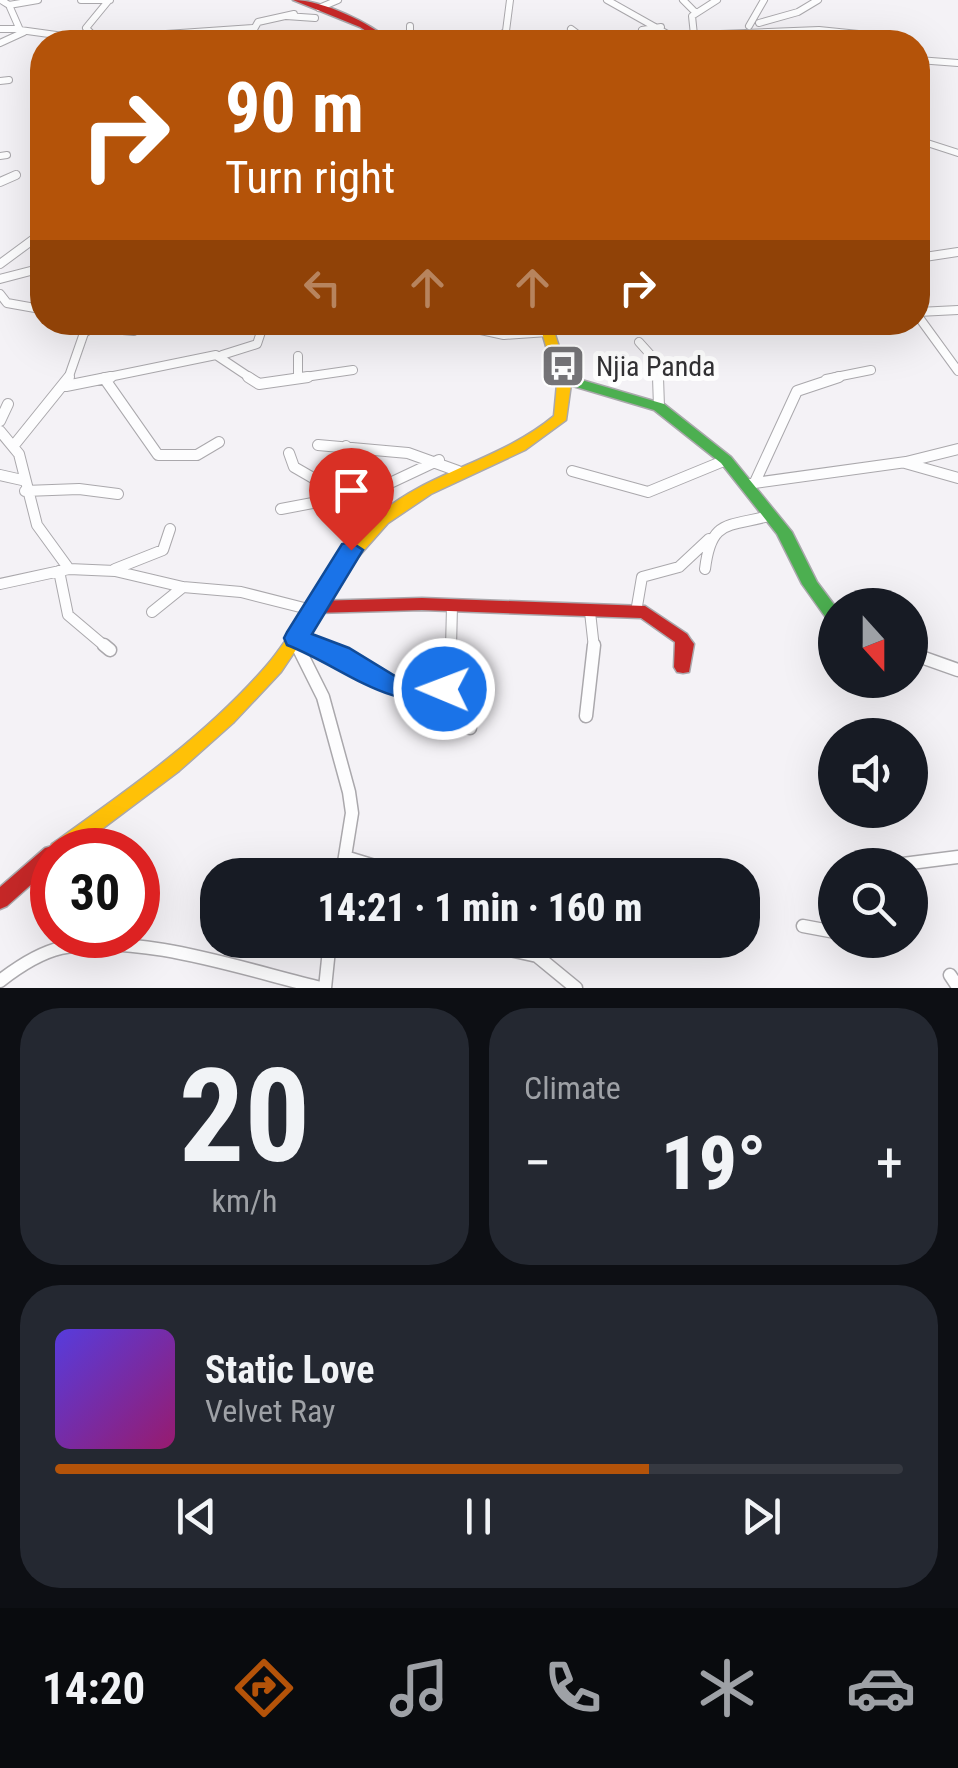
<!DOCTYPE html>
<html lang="en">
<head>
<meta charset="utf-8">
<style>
	:root { --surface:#171b24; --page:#242831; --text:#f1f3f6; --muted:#9ea1a6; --line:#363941; --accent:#b45309 }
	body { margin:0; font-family:"Roboto Condensed",sans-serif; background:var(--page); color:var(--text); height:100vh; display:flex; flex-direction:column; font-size:38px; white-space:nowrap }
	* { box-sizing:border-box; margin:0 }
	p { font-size:32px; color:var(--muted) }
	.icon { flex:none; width:55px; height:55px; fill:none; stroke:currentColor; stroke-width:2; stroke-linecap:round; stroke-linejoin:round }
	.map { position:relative; height:988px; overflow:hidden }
	.details { display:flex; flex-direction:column; gap:20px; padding:20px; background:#0d0f14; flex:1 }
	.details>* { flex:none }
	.hud { position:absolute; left:30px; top:30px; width:900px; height:305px; border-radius:40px; box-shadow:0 10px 40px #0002; background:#b45309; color:#fff; overflow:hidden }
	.needle { width:65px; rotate:159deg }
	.tools { position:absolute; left:818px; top:588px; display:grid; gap:20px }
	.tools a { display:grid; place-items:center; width:110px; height:110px; border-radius:50%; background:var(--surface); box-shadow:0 10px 40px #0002; font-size:50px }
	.speed { position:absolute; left:30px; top:828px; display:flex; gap:20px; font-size:50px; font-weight:700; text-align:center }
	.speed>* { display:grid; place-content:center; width:130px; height:130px; border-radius:50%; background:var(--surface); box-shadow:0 10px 40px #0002; line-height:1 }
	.speed .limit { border:15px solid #d22; background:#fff; color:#111 }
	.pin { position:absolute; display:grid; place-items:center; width:85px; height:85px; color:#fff; margin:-102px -42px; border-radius:50% 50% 50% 0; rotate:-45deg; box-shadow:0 0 10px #0007 }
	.pin .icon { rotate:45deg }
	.me { position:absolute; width:110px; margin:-55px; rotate:271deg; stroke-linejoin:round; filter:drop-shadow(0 0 8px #0008) }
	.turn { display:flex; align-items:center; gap:35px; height:210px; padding:0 30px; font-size:45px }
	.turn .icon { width:130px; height:130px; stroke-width:2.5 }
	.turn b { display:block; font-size:70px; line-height:85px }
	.lanes { display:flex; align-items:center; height:95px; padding:0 30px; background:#0003; justify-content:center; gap:50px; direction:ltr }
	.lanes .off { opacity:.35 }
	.big { font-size:75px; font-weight:800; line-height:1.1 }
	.details .widget { flex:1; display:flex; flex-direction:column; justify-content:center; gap:15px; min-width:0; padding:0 35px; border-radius:40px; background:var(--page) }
	.details .dial { align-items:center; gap:0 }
	.dial b { font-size:130px; line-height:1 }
	.song { display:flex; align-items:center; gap:30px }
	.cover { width:120px; height:120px; border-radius:15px; background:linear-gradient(135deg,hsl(250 70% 55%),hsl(320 70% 35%)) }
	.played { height:10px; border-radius:5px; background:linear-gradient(90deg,var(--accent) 70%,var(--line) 70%) }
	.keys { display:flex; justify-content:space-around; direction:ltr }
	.heat { display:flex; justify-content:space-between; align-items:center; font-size:55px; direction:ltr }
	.details .tiles { flex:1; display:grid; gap:20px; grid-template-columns:1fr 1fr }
	.widget:last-child { grid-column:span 2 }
	.trip { position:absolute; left:200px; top:858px; width:560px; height:100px; border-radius:40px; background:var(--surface); box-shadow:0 10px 40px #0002; font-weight:800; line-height:100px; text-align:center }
	.tab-bar { display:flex; height:160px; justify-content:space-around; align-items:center; background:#090b0e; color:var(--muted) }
	.tab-bar .icon { width:70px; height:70px }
	.tab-bar .selected { color:var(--accent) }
	.tab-bar b { font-size:45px; color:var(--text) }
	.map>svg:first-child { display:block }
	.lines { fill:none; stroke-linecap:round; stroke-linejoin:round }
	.street-far3-casing { stroke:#aaa8ac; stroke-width:8 }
	.street-far2-casing { stroke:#aaa8ac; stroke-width:10 }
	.street-far1-casing { stroke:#aaa8ac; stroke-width:12 }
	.street-casing { stroke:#aaa8ac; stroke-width:15 }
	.fast-casing { stroke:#aaa8ac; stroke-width:3 }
	.slow-casing { stroke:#aaa8ac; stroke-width:3 }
	.jam-casing { stroke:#aaa8ac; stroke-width:3 }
	.street-far3 { stroke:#fdfdfe; stroke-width:6 }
	.street-far2 { stroke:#fdfdfe; stroke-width:8 }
	.street-far1 { stroke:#fdfdfe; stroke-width:10 }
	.street { stroke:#fdfdfe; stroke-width:12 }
	.fast { fill:#4caf50; fill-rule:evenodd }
	.slow { fill:#ffc107; fill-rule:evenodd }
	.jam { fill:#c62828; fill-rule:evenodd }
	.route { fill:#1a73e8; stroke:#114b97; stroke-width:2.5 }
	.labels { text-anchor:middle; stroke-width:10; stroke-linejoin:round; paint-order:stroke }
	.poi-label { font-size:28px; fill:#323134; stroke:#fff; text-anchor:start }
</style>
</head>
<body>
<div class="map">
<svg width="958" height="988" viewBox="0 0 958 988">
	<rect width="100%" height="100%" fill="#f4f2f6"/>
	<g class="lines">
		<defs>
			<path id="street-far3" d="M1 0 9 5 20 30 107 42
				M81 0H110
				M607 0 671 36
				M683 0 695 12
				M9 5 38 0
				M319 8 338 0
				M286 16 315 18
				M759 23 798 12 818 0
				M410 26V36L422 42
				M749 26 764 0
				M0 29H19
				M571 29 588 42
				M166 34 253 28
				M694 35 692 16 717 0
				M95 37 86 28 109 0
				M808 39 822 42
				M293 40 310 42
				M262 42 253 31 258 22 294 14
				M493 42 506 31 510 0
				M648 42 642 30 661 27
				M661 42 671 36 819 30 908 39
				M0 43 24 32
				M918 60 958 63
				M0 81 9 80
				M918 140 958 153
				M0 156 7 155"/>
			<path id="street-far2" d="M0 182 16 175
				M918 258 958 252
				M0 264 42 233
				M0 279 42 268
				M0 294 7 303 35 308
				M918 312 958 310
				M918 316 958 371
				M104 322 111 329 134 331
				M444 322 504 335 548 332
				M639 342 657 362 658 379
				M222 355 257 344 263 326
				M298 356V378
				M68 379 84 333 101 322
				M99 379 216 355 252 379
				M291 379 353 370
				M826 379 871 370"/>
			<path id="street-far1" d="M248 377 259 384 308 377
				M658 377 659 407
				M104 378 158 455H197L219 442
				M66 386 111 377
				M0 421 8 404
				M0 431 19 454 37 525 69 569
				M15 444 69 377
				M318 445 408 453 458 471
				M346 446 351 457 346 479
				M289 453 294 467 320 482 333 497
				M905 463 958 478
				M572 471 648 492 726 460
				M0 475 22 480
				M755 482 797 391 839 377
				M747 484 906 462 958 449
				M25 491 79 489 118 494
				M281 509 371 492 439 460
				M115 569 163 550 170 529
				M705 569C711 520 726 527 769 516
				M59 571 68 615 107 648
				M0 584 69 569 115 571 183 587 241 592 312 610
				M152 612 183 587
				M590 612 594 648
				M636 612 642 577 679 567 709 539
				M297 638 322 648
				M295 641 298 648
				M451 648 452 606"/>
			<path id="street" d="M104 645 110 650
				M297 645 323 697 349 792 352 813 342 875
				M315 645 397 685 444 689
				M451 645 444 702 470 728
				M910 653 958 670
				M586 716 594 645
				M345 857 404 875
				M895 865 958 857
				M803 926 835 932
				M466 940 537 956 576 988
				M950 975 958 987
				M0 981C18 967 39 953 61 948 138 932 245 970 321 988
				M325 988 330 940"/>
			<path id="fast" d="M561 374 664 404 731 457 792 532 817 582 835 606V624L829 622 802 584 777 534 721 463 654 410 556 381 554 378Z"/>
			<path id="slow" d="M539 322H551L571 384 566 420 525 450 431 494 388 523 358 557 281 672 233 723 179 771 74 850H52V856L49 850 52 844C128 790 207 735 268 664 307 617 330 558 376 517 428 471 500 461 554 416L557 384Z"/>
			<path id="jam" d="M293 0C323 0 370 23 392 42H383L360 27Z
				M422 598 645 606 687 634 691 640 694 644 689 672 683 673 677 672 674 667 675 642 641 618 422 610 314 613 308 611 306 607 308 603 314 601Z
				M52 846 60 850H52V866L7 906 0 909V887L45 848Z"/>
		</defs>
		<use href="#street-far3" class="street-far3-casing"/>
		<use href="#street-far2" class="street-far2-casing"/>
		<use href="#street-far1" class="street-far1-casing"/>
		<use href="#street" class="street-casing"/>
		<use href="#fast" class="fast-casing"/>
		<use href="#slow" class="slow-casing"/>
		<use href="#jam" class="jam-casing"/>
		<use href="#street-far3" class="street-far3"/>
		<use href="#street-far2" class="street-far2"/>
		<use href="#street-far1" class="street-far1"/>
		<use href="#street" class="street"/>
		<use href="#fast" class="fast"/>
		<use href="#slow" class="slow"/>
		<use href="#jam" class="jam"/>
	</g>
	<path class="route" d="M351 542 363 550 312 634 349 648 400 679 453 682 457 689 453 696C392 715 344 667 287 645L284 638 287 632 342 544Z"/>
	<defs>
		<symbol id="bus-square" viewBox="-11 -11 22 22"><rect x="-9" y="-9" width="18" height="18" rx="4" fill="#767578" stroke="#fff"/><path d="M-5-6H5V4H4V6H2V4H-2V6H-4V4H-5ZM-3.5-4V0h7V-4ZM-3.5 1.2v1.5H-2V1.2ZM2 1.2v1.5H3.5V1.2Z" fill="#fff"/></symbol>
	</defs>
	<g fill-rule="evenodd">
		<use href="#bus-square" x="538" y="341" width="50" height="50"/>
	</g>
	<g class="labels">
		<g class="poi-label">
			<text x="596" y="376">Njia Panda</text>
		</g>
	</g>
</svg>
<div class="tools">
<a><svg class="needle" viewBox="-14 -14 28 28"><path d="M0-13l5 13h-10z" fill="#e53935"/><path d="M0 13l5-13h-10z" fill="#9ea1a6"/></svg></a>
<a><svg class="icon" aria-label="sound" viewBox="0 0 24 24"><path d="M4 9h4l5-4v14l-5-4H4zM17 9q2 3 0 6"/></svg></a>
<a><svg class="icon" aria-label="search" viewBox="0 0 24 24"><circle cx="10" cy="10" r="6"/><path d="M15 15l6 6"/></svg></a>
</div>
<div class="speed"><div class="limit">30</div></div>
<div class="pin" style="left:351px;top:550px;background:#d93025"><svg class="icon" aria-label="arrive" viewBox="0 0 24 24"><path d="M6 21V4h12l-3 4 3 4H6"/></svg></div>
<svg class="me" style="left:444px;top:689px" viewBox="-20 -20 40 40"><circle r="17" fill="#1a73e8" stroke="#fff" stroke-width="3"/><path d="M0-11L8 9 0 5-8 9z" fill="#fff"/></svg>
<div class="trip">14:21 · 1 min · 160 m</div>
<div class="hud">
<div class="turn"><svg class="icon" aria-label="right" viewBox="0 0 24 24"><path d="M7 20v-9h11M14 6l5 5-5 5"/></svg><div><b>90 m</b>Turn right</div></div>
<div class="lanes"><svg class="icon off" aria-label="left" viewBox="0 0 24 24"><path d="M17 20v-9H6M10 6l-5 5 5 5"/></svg><svg class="icon off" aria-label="ahead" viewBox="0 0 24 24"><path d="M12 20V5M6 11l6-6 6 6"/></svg><svg class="icon off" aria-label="ahead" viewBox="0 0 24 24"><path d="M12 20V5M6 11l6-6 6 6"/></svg><svg class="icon" aria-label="right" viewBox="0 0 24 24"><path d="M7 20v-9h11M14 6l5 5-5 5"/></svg></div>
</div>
</div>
<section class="details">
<div class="tiles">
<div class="widget dial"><b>20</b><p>km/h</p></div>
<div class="widget"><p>Climate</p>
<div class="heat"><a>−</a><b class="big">19°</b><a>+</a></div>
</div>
<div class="widget">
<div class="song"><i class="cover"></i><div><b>Static Love</b><p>Velvet Ray</p></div></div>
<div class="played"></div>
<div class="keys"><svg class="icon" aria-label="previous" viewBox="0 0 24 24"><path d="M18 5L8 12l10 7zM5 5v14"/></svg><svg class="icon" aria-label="pause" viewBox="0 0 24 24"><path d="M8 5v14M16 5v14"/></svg><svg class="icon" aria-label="next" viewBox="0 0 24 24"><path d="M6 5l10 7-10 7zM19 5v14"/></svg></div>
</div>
</div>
</section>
<nav class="tab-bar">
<b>14:20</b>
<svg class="icon selected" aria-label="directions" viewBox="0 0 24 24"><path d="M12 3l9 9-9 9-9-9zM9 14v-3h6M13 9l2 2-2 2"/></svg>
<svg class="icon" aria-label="music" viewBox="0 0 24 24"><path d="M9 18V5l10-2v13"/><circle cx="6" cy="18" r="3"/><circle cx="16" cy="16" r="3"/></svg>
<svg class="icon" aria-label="phone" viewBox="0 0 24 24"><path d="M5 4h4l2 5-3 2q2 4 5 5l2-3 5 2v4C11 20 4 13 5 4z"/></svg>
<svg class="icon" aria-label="climate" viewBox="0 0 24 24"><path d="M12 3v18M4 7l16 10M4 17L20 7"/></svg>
<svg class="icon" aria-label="car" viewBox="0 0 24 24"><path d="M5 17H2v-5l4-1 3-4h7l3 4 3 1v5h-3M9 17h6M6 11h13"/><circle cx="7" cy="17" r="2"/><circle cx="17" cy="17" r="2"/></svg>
</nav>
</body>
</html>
